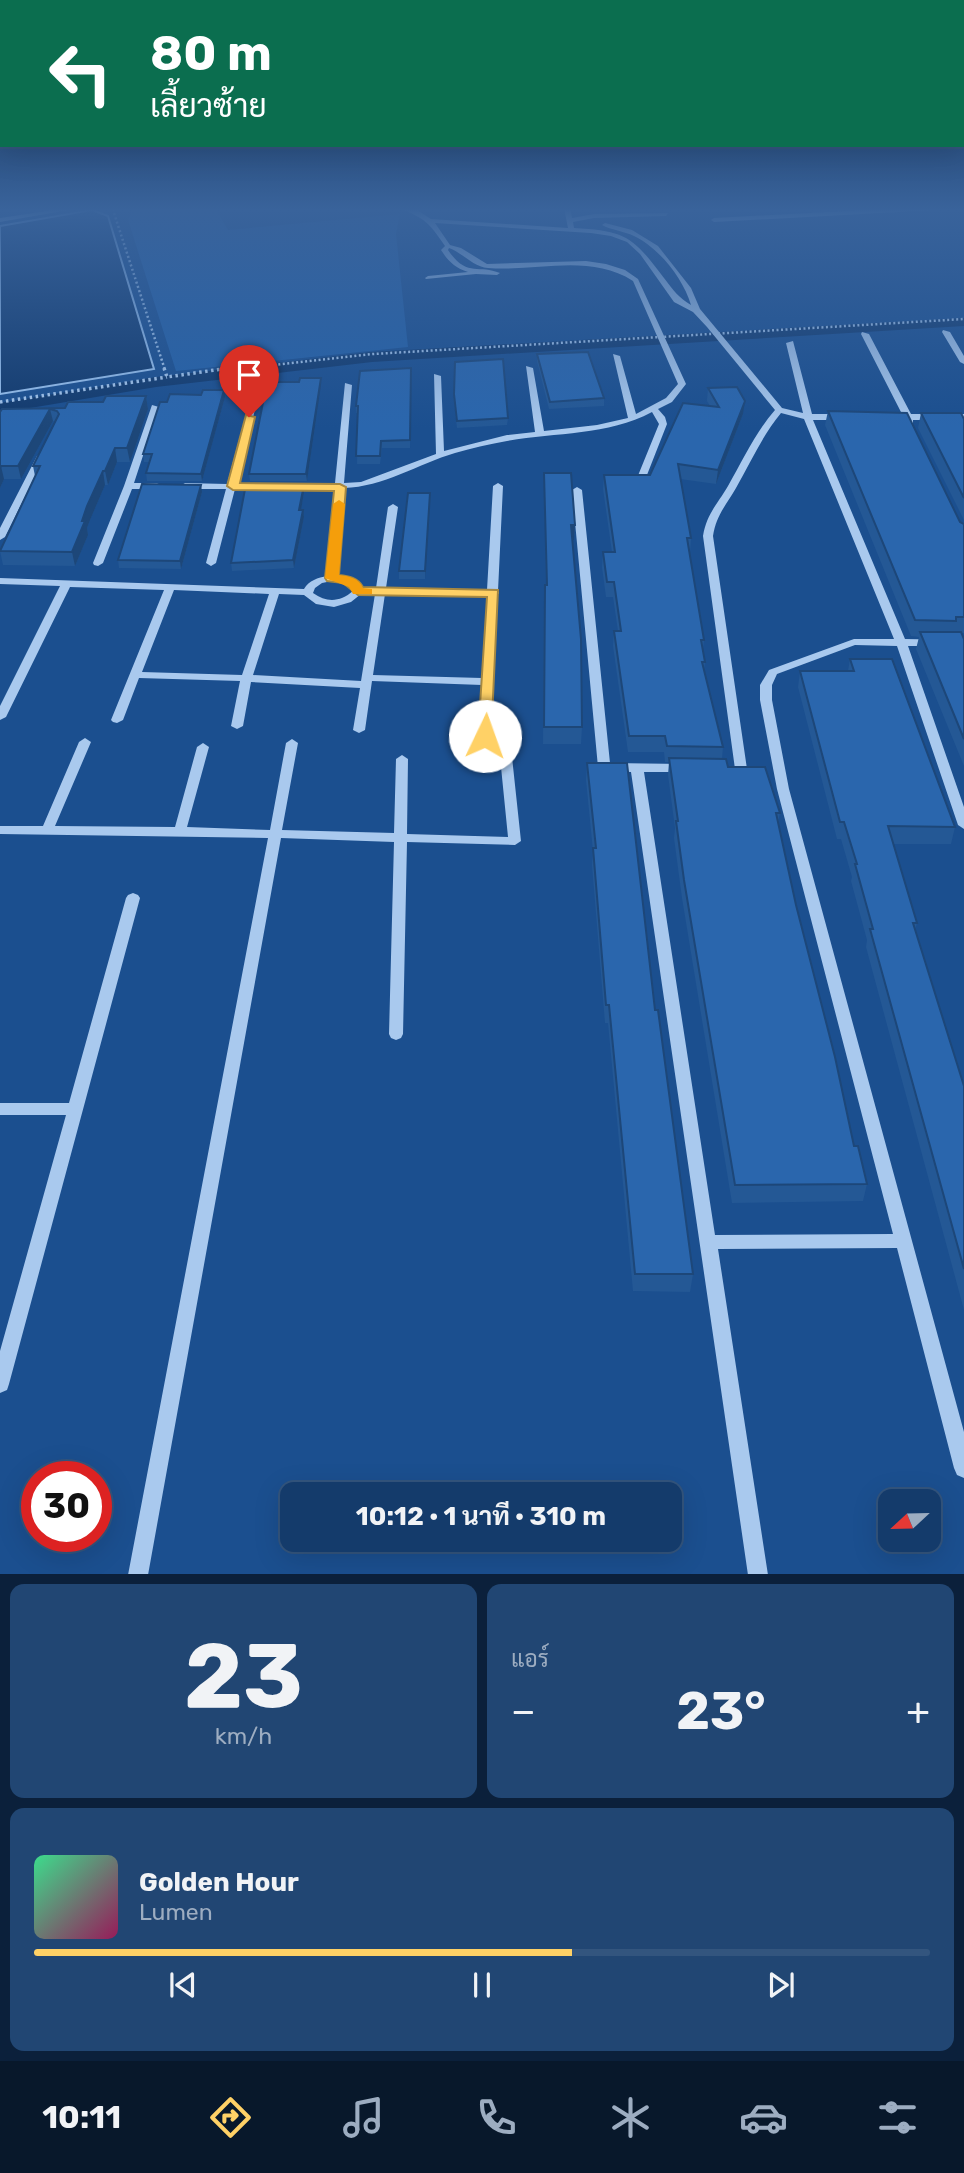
<!DOCTYPE html>
<html lang="th">
<head>
<meta charset="utf-8">
<style>
	:root { --surface:#143b6b; --page:#214673; --text:#f1f3f6; --muted:#9dadc1; --line:#33557e; --accent:#ffd166 }
	body { margin:0; font-family:Rubik,Sarabun,sans-serif; background:var(--page); color:var(--text); height:100vh; display:flex; flex-direction:column; font-size:26px; white-space:nowrap }
	* { box-sizing:border-box; margin:0 }
	p { font-size:23px; color:var(--muted) }
	.icon { flex:none; width:38px; height:38px; fill:none; stroke:currentColor; stroke-width:2; stroke-linecap:round; stroke-linejoin:round }
	.map { position:relative; height:1574px; overflow:hidden }
	.panel { display:flex; flex-direction:column; gap:10px; padding:10px; background:#0b203b; flex:1 }
	.panel>* { flex:none }
	.guide { position:absolute; left:0px; top:0px; width:964px; height:147px; box-shadow:0 7px 28px #0002,0 0 0 2px var(--line); background:#0b6e4f; color:#fff; overflow:hidden }
	.needle { width:46px; rotate:248deg }
	.buttons { position:absolute; left:878px; top:1489px; display:grid; gap:14px }
	.buttons a { display:grid; place-items:center; width:63px; height:63px; border-radius:14px; background:var(--surface); box-shadow:0 7px 28px #0002,0 0 0 2px var(--line); font-size:35px }
	.speed { position:absolute; left:21px; top:1461px; display:flex; gap:14px; font-size:35px; font-weight:700; text-align:center }
	.speed>* { display:grid; place-content:center; width:91px; height:91px; border-radius:50%; background:var(--surface); box-shadow:0 7px 28px #0002,0 0 0 2px var(--line); line-height:1 }
	.speed .limit { border:10px solid #d22; background:#fff; color:#111 }
	.pin { position:absolute; display:grid; place-items:center; width:60px; height:60px; color:#fff; margin:-72px -30px; border-radius:50% 50% 50% 0; rotate:-45deg; box-shadow:0 0 7px #0007 }
	.pin .icon { rotate:45deg }
	.me { position:absolute; width:77px; margin:-38px; rotate:3deg; stroke-linejoin:round; filter:drop-shadow(0 0 5px #0008) }
	.turn { display:flex; align-items:center; gap:24px; height:147px; padding:0 35px; font-size:32px }
	.turn .icon { width:91px; height:91px; stroke-width:2.5 }
	.turn b { display:block; font-size:49px; line-height:60px }
	.big { font-size:52px; font-weight:700; line-height:1.1 }
	.panel .card { flex:1; display:flex; flex-direction:column; justify-content:center; gap:10px; min-width:0; padding:0 24px; border-radius:14px; background:var(--page) }
	.panel .dial { align-items:center; gap:0 }
	.dial b { font-size:91px; line-height:1 }
	.song { display:flex; align-items:center; gap:21px }
	.cover { width:84px; height:84px; border-radius:10px; background:linear-gradient(135deg,hsl(150 70% 55%),hsl(330 70% 35%)) }
	.played { height:7px; border-radius:4px; background:linear-gradient(90deg,var(--accent) 60%,var(--line) 60%) }
	.keys { display:flex; justify-content:space-around; direction:ltr }
	.heat { display:flex; justify-content:space-between; align-items:center; font-size:38px; direction:ltr }
	.panel .tiles { flex:1; display:grid; gap:10px; grid-template-columns:1fr 1fr }
	.card:last-child { grid-column:span 2 }
	.trip { position:absolute; left:280px; top:1482px; width:402px; height:70px; border-radius:14px; background:var(--surface); box-shadow:0 7px 28px #0002,0 0 0 2px var(--line); font-weight:700; line-height:70px; text-align:center }
	.menu { display:flex; height:112px; justify-content:space-around; align-items:center; background:#08182b; color:var(--muted) }
	.menu .icon { width:49px; height:49px }
	.menu .current { color:var(--accent) }
	.menu b { font-size:32px; color:var(--text) }
	.map>svg:first-child { display:block }
	.green { fill:#2461a8 }
	.water { fill:#123a6d; stroke:#9cc4f0; stroke-width:2 }
	.lines { fill:none; stroke-linecap:round; stroke-linejoin:round }
	.canal { fill:#123a6d; fill-rule:evenodd }
	.path-far1 { stroke:#a9c9ee; stroke-width:2.5; stroke-dasharray:2 2.5; stroke-linecap:butt }
	.path { stroke:#a9c9ee; stroke-width:3.5; stroke-dasharray:2.5 3.5; stroke-linecap:butt }
	.minor { fill:#a9c9ee; fill-rule:evenodd }
	.path-bridge { stroke:#a9c9ee; stroke-width:2.5; stroke-dasharray:2 2.5; stroke-linecap:butt }
	.wall { fill:#245895 }
	.shaded-wall { fill:#1d4779 }
	.building { fill:#2a66ad; stroke:#1d4779; stroke-width:2 }
	.route { fill:#ffd166; stroke:#a68842; stroke-width:2 }
	.slow { fill:#f59e0b }
</style>
</head>
<body>
<div class="map">
<svg width="964" height="1575" viewBox="0 0 964 1575">
	<rect width="100%" height="100%" fill="#1b4f8f"/>
	<path class="green" d="M133 208H215L228 230 400 214 396 234 408 347 176 371 128 220Z"/>
	<path class="water" d="M92 210 108 216 154 369 0 394V226Z"/>
	<g class="lines">
		<path class="canal" d="M964 318V326L372 362 156 387 0 413V403L156 377 372 352Z"/>
		<path class="path-far1" d="M103 208 113 210 165 370
			M217 370 249 365 269 366"/>
		<path class="path" d="M164 368 167 377 229 368
			M0 402 167 377"/>
		<path class="minor" d="M66 208H80L0 222V218Z
			M400 208H414L431 219 568 228 564 208H570L572 218 594 214 668 213 666 216 594 218 573 222 574 228C627 231 633 237 664 278 673 290 679 298 691 305 683 278 659 248 634 236 624 231 611 230 602 225L605 223 632 230 658 246 691 288 700 309 782 408 803 413 786 343 793 341 812 414H843L847 417 843 420H813L905 639 964 640V646H908L964 807V829L958 825 897 646 855 645 777 674 772 685V700L789 789 964 1432V1478L957 1475 954 1468 897 1248 718 1249 768 1575H748L631 772 604 771 598 767 572 490 577 487 582 490 610 763 683 764 689 768 683 772H644L715 1235 893 1234 777 789 760 700V685L769 670 854 639H894L804 419 781 413C762 436 751 462 736 488 726 505 716 516 713 536L747 769 741 773 735 769 703 536C707 513 717 505 728 486 743 460 755 433 775 410L707 327 693 312 674 302 640 254 627 242 611 236 591 233 435 223 450 245 461 248 487 264 586 261 606 264 625 270 638 279 686 384 672 402 658 409 665 417 667 424 645 480H639L637 478 659 424 652 412C607 436 556 432 507 441 490 444 472 448 455 453 418 464 383 487 344 488L337 575C348 576 357 578 362 588H376L388 507 393 504 398 507 386 588 487 590 493 486 498 483 503 486 498 591 499 593 497 595 491 736 489 738 485 740 479 736 482 685 372 681 365 730 359 733 353 730 360 688 251 682 243 726 237 729 231 726 240 681 139 678 123 720 117 723 113 722 111 720 164 590 70 587 6 717 0 720V706L60 586 0 584V578L304 589C309 580 318 578 327 576L335 488 287 490 282 487 287 484 335 483 345 383 352 385 344 483 361 482 436 454 434 374 441 376 444 451 507 435 535 432 526 366 533 368 544 431 597 425 628 418 613 354 620 356 636 414 666 398 678 384 633 281C589 253 537 272 488 268 473 267 463 253 449 248L448 250C467 278 478 264 500 273L497 275 476 274 426 279 425 278 428 276 468 272C455 268 448 261 441 250L445 246C428 221 426 220 400 208ZM332 581C341 582 349 582 353 591 340 602 327 603 313 593L315 588 322 583ZM174 590 269 594 242 675 142 672ZM279 594 304 595 316 604 334 607 351 602 361 594H375L361 681 253 675ZM385 594 487 596 482 678 373 675Z
			M903 208H938L935 210 714 222 711 220 714 218Z
			M943 330 950 332 964 356V364L960 362 942 332Z
			M862 332 869 334 911 414H964V420H913V423L910 424 905 420 889 419V415L902 414 861 334Z
			M252 392 259 394 236 484H262L267 487 262 490 235 489 216 563 211 566 206 563 226 489H185L180 486 185 483 227 484Z
			M152 405 159 407 134 483H157L162 486 157 489H132L103 563 98 566 94 565 93 563 124 486Z
			M41 453 45 456 5 537 0 540V528L37 456Z
			M85 738 91 742 55 826 175 827 197 747 203 743 209 747 187 827 270 830 286 743 292 739 298 743 282 830 394 833 396 759 402 755 408 759 407 834 508 837 500 757 506 753 512 757 521 841 515 845 407 842 403 1034 401 1038 396 1040 391 1038 389 1034 394 842 281 838 148 1575H128L268 838 0 834V826H43L79 742Z
			M133 893 138 895 140 898 9 1384 7 1390 0 1393V1351L66 1115H0V1103H69L126 898 128 895Z"/>
		<path class="path-bridge" d="M247 368 373 354 964 319"/>
	</g>
	<path class="wall" d="M537 354 604 398V406L549 409 537 361Z
		M455 362 508 418 507 425 457 428 454 401Z
		M411 368 410 448H382L380 464H357L358 413H356V406Z
		M321 378V385L307 481H250L249 474 299 382Z
		M708 388 743 414 716 484 680 479 691 538 690 553 704 640 703 649 705 662 704 671 723 747 722 759 728 767 780 813 778 823 796 905 854 1146 867 1184 863 1201 732 1203 682 898 674 838 675 828 668 775 669 762H665L664 752H628L613 646 614 631H618L613 597H606L602 567 603 552H612L603 489 604 475H650L710 406 707 401Z
		M201 395 225 397 202 481H147L146 473 150 462H144L143 454 167 402Z
		M146 396 148 409 130 462H117L108 485H105L90 520 87 528 88 535 75 566 3 565 0 551 35 476 33 466 55 422 53 421 21 479H4L0 488V412L65 408Z
		M828 411 964 524V633H961L964 639V766L916 649 919 637 911 636 825 425Z
		M921 413 964 419V520L918 428Z
		M544 473 575 525 574 540H572L582 727 581 744H543L544 600 546 585Z
		M304 485V492L301 510H303L304 517 294 568 232 571 231 563Z
		M202 492 181 569 119 568 118 560Z
		M430 493 425 579H399V571Z
		M850 659 955 827 951 844H893L917 923 915 930 964 1086V1310L866 947 867 940 851 881 852 877 841 839H837L798 687 800 671H848Z
		M587 763 655 1010 693 1274 690 1292 633 1291 608 1023H605L592 865 593 851 586 780Z"/>
	<path class="shaded-wall" d="M321 378V385L307 481 306 474Z
		M224 390 225 397 202 481 201 474Z
		M146 396 148 409 130 462 127 448Z
		M745 401 743 414 716 484 718 470Z
		M50 409 53 421 21 479 18 466Z
		M115 448 117 462 108 485 105 471Z
		M1 466 4 479 0 488V468Z
		M103 471 105 485 90 520 87 528 88 535 75 566 72 552 87 506Z
		M201 485 202 492 181 569 180 561Z
		M304 485V492L300 517 299 510Z
		M430 493V501L425 579V571Z
		M303 510 304 517 294 568 293 560Z
		M571 525H575L574 540H570Z"/>
	<path class="building" d="M588 352 604 398 550 402 537 354Z
		M503 359 508 418 457 421 454 394 455 362Z
		M411 368 410 440 381 441 380 456H356L358 406H356L360 371Z
		M300 378H321L306 474H249L267 382H299Z
		M737 387 745 401 718 470 678 464 691 538H687L704 640H701L705 662H702L723 747 667 746 665 736H629L614 631H621L614 582H607L603 552H615L604 475H650L683 403 719 407 708 388Z
		M203 390H224L201 474 146 473 152 454H143L160 402H167L170 394 201 395Z
		M106 396H146L127 448H115L105 471H103L87 506 82 521H85L72 552 0 551 40 466H33L59 414 57 411 50 409 18 466H1L0 468V412L2 409 65 408 68 402H103Z
		M828 411 907 413 960 522 964 524V617H956V621L915 620Z
		M921 413H961L964 419V498Z
		M544 473H571L575 525H571L581 639 582 727H544L545 585H547Z
		M142 484 201 485 180 561 118 560Z
		M246 484 304 485 299 510H303L293 560 231 563Z
		M408 493H430L425 571H399Z
		M920 632H961L964 639V739Z
		M850 659H892L955 827 888 826 917 923H913L964 1086V1269L870 929H873L855 864H857L844 822H840L800 671H854Z
		M669 758 726 759 728 767H765L780 813H776L796 905 835 1057 854 1146H858L867 1184 735 1185 684 880 676 821H678Z
		M587 763H627L655 1010H658L693 1274H635L609 1005H606L593 848H596Z"/>
	<linearGradient id="sky" x2="0" y2="1"><stop stop-color="#0f2b4f"/><stop offset="0.49" stop-color="#39639b"/><stop offset="1" stop-color="#39639b" stop-opacity="0"/></linearGradient>
	<rect width="964" height="428" fill="url(#sky)"/>
	<path class="route" d="M246 415 255 417 240 483 340 484 346 487 339 575C349 576 358 578 363 587L498 590 491 740H480L478 736 487 597 358 595 343 583 327 581 325 578 334 491 233 490 227 486Z"/>
	<path class="slow" d="M339 500 345 504 339 575C349 576 359 578 363 588L372 589V594H353L349 587 325 578 333 504Z"/>
</svg>
<div class="buttons">
<a><svg class="needle" viewBox="-14 -14 28 28"><path d="M0-13l5 13h-10z" fill="#e53935"/><path d="M0 13l5-13h-10z" fill="#9dadc1"/></svg></a>
</div>
<div class="speed"><div class="limit">30</div></div>
<div class="pin" style="left:249px;top:417px;background:#d93025"><svg class="icon" aria-label="arrive" viewBox="0 0 24 24"><path d="M6 21V4h12l-3 4 3 4H6"/></svg></div>
<svg class="me" style="left:485px;top:736px" viewBox="-20 -20 40 40"><circle r="19" fill="#fff"/><path d="M0-13L10 11 0 6-10 11z" fill="#ffd166"/></svg>
<div class="trip">10:12 · 1 นาที · 310 m</div>
<div class="guide">
<div class="turn"><svg class="icon" aria-label="left" viewBox="0 0 24 24"><path d="M17 20v-9H6M10 6l-5 5 5 5"/></svg><div><b>80 m</b>เลี้ยวซ้าย</div></div>
</div>
</div>
<section class="panel">
<div class="tiles">
<div class="card dial"><b>23</b><p>km/h</p></div>
<div class="card"><p>แอร์</p>
<div class="heat"><a>−</a><b class="big">23°</b><a>+</a></div>
</div>
<div class="card">
<div class="song"><i class="cover"></i><div><b>Golden Hour</b><p>Lumen</p></div></div>
<div class="played"></div>
<div class="keys"><svg class="icon" aria-label="previous" viewBox="0 0 24 24"><path d="M18 5L8 12l10 7zM5 5v14"/></svg><svg class="icon" aria-label="pause" viewBox="0 0 24 24"><path d="M8 5v14M16 5v14"/></svg><svg class="icon" aria-label="next" viewBox="0 0 24 24"><path d="M6 5l10 7-10 7zM19 5v14"/></svg></div>
</div>
</div>
</section>
<nav class="menu">
<b>10:11</b>
<svg class="icon current" aria-label="directions" viewBox="0 0 24 24"><path d="M12 3l9 9-9 9-9-9zM9 14v-3h6M13 9l2 2-2 2"/></svg>
<svg class="icon" aria-label="music" viewBox="0 0 24 24"><path d="M9 18V5l10-2v13"/><circle cx="6" cy="18" r="3"/><circle cx="16" cy="16" r="3"/></svg>
<svg class="icon" aria-label="phone" viewBox="0 0 24 24"><path d="M5 4h4l2 5-3 2q2 4 5 5l2-3 5 2v4C11 20 4 13 5 4z"/></svg>
<svg class="icon" aria-label="climate" viewBox="0 0 24 24"><path d="M12 3v18M4 7l16 10M4 17L20 7"/></svg>
<svg class="icon" aria-label="car" viewBox="0 0 24 24"><path d="M5 17H2v-5l4-1 3-4h7l3 4 3 1v5h-3M9 17h6M6 11h13"/><circle cx="7" cy="17" r="2"/><circle cx="17" cy="17" r="2"/></svg>
<svg class="icon" aria-label="filters" viewBox="0 0 24 24"><path d="M4 7h16M4 17h16"/><circle cx="9" cy="7" r="2"/><circle cx="15" cy="17" r="2"/></svg>
</nav>
</body>
</html>
